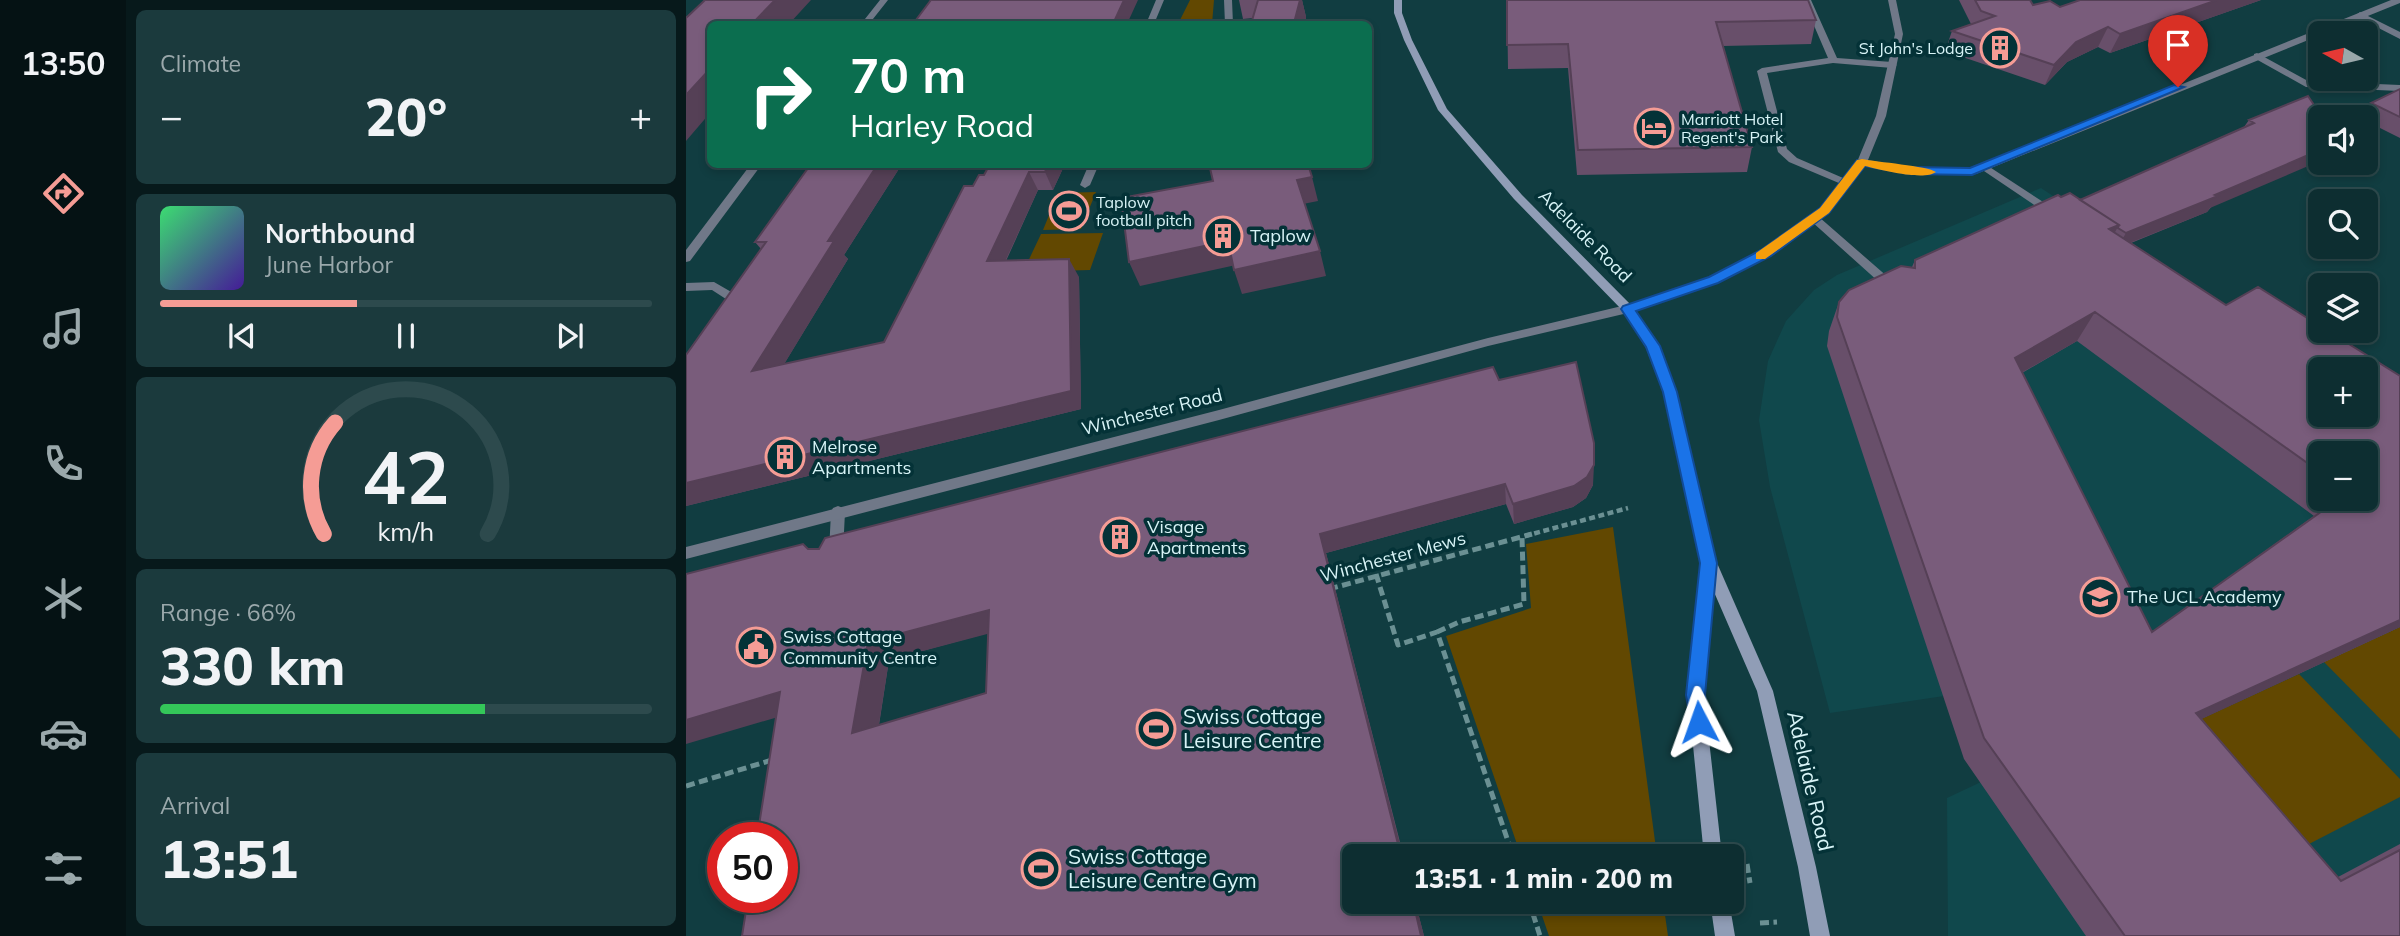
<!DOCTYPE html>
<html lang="en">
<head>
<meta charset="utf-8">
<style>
	:root { --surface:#0d2e31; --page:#1b3a3d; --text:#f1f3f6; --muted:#9aa8ab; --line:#2d4a4d; --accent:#f59c95 }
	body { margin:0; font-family:Mulish,sans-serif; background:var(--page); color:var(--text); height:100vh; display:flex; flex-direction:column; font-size:26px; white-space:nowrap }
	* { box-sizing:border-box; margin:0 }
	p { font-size:23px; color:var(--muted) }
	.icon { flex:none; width:38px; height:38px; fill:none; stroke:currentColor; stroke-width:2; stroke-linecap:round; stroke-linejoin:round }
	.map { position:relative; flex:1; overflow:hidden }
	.panel { display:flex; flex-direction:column; gap:10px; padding:10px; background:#07191b; width:560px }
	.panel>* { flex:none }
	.guide { position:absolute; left:21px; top:21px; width:665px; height:147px; border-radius:10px; box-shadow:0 4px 10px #0003,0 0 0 2px var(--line); background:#0b6e4f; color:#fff; overflow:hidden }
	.needle { width:46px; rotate:278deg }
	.buttons { position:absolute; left:1622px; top:21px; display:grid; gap:14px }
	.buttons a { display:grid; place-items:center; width:70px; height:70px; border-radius:10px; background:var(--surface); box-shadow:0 4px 10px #0003,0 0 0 2px var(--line); font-size:35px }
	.speed { position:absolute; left:21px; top:822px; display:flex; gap:14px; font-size:35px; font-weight:700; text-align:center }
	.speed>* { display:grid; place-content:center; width:91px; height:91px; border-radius:50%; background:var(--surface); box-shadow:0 4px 10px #0003,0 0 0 2px var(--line); line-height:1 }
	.speed .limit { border:10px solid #d22; background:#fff; color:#111 }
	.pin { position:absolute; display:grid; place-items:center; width:60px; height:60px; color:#fff; margin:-72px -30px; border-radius:50% 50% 50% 0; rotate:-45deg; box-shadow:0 0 7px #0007 }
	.pin .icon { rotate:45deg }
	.me { position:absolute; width:77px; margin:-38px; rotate:356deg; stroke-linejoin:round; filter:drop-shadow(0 0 5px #0008) }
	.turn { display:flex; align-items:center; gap:24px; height:147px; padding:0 28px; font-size:32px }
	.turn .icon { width:91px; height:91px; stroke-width:2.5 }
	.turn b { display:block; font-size:49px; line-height:60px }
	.big { font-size:52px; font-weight:800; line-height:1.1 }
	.panel .tile { flex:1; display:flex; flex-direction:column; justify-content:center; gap:10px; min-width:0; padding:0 24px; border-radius:10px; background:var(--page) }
	.panel .dial { align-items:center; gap:0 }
	.dial svg { height:182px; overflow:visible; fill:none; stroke:var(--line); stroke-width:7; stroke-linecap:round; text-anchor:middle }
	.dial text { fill:var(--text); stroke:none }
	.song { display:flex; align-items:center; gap:21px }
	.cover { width:84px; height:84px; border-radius:10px; background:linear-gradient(135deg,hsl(140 70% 55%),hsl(260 70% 35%)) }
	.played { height:7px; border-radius:4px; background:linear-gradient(90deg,var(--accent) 40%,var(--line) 40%) }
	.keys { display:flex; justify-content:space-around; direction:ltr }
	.heat { display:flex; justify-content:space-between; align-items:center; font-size:38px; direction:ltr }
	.charge { height:10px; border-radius:5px; background:linear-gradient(90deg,#34c759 66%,var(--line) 0) }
	.trip { position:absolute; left:656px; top:844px; width:402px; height:70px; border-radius:10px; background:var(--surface); box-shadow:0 4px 10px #0003,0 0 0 2px var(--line); font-weight:800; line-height:70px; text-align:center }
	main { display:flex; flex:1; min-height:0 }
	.tab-bar { display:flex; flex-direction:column; width:126px; justify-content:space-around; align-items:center; background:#051214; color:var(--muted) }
	.tab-bar .icon { width:49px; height:49px }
	.tab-bar .current { color:var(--accent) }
	.tab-bar b { font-size:32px; color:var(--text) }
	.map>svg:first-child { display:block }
	.built { fill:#10484c; fill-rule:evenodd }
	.green { fill:#624801 }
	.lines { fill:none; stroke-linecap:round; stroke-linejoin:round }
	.path-far1 { stroke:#6b9093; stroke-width:4.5; stroke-dasharray:6 3.5; stroke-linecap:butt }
	.path { stroke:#6b9093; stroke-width:5; stroke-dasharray:9 4.5; stroke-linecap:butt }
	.service { fill:#707888; fill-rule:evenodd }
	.minor { fill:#707888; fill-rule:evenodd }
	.secondary { fill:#909db6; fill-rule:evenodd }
	.wall { fill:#684f6a; fill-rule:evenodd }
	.shaded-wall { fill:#554056 }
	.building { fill:#795c7b; stroke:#554056; stroke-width:2; fill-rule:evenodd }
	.route { fill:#1a73e8; stroke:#114b97; stroke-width:2 }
	.slow { fill:#f59e0b }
	.labels { text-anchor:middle; stroke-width:7; stroke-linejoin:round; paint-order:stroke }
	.far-poi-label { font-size:16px; fill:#d8f4f7; stroke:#043237; text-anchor:start }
	.poi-label { font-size:18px; fill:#d8f4f7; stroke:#043237; text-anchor:start }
	.street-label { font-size:18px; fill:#d8f4f7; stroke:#043237 }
	.near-poi-label { font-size:21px; fill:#d8f4f7; stroke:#043237; text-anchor:start }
	.near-street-label { font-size:21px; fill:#d8f4f7; stroke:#043237 }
</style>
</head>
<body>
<main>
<nav class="tab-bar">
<b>13:50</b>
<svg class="icon current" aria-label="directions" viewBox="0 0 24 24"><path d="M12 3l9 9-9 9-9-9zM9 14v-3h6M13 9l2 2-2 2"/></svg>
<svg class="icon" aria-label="music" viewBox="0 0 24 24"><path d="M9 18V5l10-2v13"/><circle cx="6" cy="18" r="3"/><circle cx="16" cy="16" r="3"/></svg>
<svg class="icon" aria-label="phone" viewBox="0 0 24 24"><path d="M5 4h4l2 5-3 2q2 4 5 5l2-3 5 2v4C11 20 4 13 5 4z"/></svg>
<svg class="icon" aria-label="climate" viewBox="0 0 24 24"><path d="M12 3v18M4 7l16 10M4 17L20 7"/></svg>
<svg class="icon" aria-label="car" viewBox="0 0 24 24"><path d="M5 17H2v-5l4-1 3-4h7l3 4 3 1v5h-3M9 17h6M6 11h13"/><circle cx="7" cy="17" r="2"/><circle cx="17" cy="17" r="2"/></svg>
<svg class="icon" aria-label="filters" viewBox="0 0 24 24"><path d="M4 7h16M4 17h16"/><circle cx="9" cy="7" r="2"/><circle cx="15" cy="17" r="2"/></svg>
</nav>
<section class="panel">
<div class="tile"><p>Climate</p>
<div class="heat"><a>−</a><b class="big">20°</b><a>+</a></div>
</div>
<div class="tile">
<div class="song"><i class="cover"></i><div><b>Northbound</b><p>June Harbor</p></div></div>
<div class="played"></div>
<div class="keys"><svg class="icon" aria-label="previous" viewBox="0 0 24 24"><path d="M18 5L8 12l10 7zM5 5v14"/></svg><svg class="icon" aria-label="pause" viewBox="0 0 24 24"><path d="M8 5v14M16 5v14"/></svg><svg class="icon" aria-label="next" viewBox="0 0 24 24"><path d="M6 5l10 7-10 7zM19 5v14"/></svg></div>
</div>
<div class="tile dial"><svg viewBox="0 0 100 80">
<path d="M14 69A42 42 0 1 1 86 69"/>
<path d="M14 69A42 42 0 0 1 19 20" stroke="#f59c95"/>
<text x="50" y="56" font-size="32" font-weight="700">42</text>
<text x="50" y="72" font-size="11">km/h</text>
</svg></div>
<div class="tile"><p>Range · 66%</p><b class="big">330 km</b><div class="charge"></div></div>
<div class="tile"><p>Arrival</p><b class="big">13:51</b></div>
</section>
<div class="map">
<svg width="1714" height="936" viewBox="0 0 1714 936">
	<rect width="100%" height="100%" fill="#113d41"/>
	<path class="built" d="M1355 188 1634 372V415H1680L1714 424V936H1262L1261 798 1295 782 1258 696 1144 713 1084 487 1073 420 1082 361 1100 321 1128 290 1151 275ZM1634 453H1680V499H1634Z"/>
	<path class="green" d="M504 0H528L526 24H492Z
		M410 192 395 229 357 230 372 193Z
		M417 233 404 270 337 272 355 234Z
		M927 527 971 856H835L760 636 845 608 840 544Z
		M1714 627V739L1638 662Z
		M1613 674 1714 779V797L1623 844 1515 719Z
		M851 901H977L982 936H863Z"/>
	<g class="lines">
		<path class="path-far1" d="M839 536 942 508"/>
		<path class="path" d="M690 574 712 645 751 632 827 856
			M643 589 846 534
			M751 632 773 622 838 604 836 538
			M0 786 86 760
			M1061 864 1064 883
			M843 901 854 936
			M1074 923 1091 922"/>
		<path class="service" d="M1117 0H1125L1151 58 1206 62 1211 65 1206 68 1147 63 1081 73 1101 149 1111 158 1164 181V185L1160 186 1103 162 1092 152 1071 71 1076 68 1142 58Z
			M1674 12 1714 32V39L1671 17 1670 15Z
			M1571 53 1622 81 1714 85V91L1620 87 1568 58V54Z
			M1299 164 1371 211V215H1363L1295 169 1294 167Z
			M1129 216 1133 217 1211 285V291H1203L1125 221V217Z
			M28 282 54 297 56 300 50 309H42L40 306 43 301 26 290 0 291V283Z
			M152 506 157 508 159 512 157 552 155 556 150 558 145 556 143 552 145 512 147 508Z"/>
		<path class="minor" d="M194 0H202L183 24H175Z
			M470 0H478L468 24H460Z
			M538 0H546L547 24H539Z
			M1202 0H1210L1217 34 1200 116 1182 160 1223 168 1285 169 1705 0H1714V3L1290 174H1223L1179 166 1143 213 1084 256 1031 283 946 312 802 346 533 420 0 559V547L533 410 802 338 940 305 1023 277 1076 250 1125 217 1135 209 1171 162 1190 116 1209 34Z
			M65 164H76L4 261 0 262V250Z
			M403 164H413L404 185 399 188 394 185Z"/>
		<path class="secondary" d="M708 0H716V13L726 40 761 109 836 195 946 306 972 347 991 392 1031 563 1087 691 1130 867 1144 936H1124L1112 867 1071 691 1028 592 1018 695 1036 856H1018L1002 695 1016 564 977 392 960 348 938 312 828 199 752 110 718 40 708 13Z
			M1024 901H1043L1049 936H1029Z"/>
	</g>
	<path class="wall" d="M553 0H616L620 17 619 24H565L567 18 557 19Z
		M821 0 1130 20 1125 44 1037 46 1066 147 1061 172 891 175 882 68 822 69Z
		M1273 0H1344L1347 5 1374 7 1394 0H1575L1424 53 1412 47 1381 62 1359 85 1259 51 1266 31 1285 24Z
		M1714 89V138L1680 121V117H1674L1685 103Z
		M1622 96 1521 212 1445 243 1540 305 1634 326 1714 627 1515 719 1652 877 1714 844V936H1400L1278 759 1141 346 1143 331 1153 302 1226 267 1229 260 1375 197 1394 200 1558 127 1563 120ZM1391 341 1628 516 1466 632 1336 373ZM1634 453 1680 499H1634Z
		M125 164H216L158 255 162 259 98 364 198 342 287 186 298 175 304 164H379L367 190H352L320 261 393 277 395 409 0 506V355L75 249 69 242Z
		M813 380 907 485 900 498 887 507 828 524 820 504 640 553 738 936H56L123 549H133ZM302 633 300 693 193 725 203 660Z"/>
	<path class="shaded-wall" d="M89 0H125L103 24H66Z
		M438 0H452L441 24H427Z
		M614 0H616L620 17 619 24H608Z
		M1531 0H1575L1424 53 1434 34Z
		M1422 27 1412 47 1381 62 1359 85 1368 65 1390 42Z
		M24 69V113L0 141V95Z
		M1634 150V161L1524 208 1521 212 1431 248 1440 233Z
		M192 164H216L158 255 162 259 83 389 66 371 142 241Z
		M362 164H379L367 190 359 172Z
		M343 172 352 190 311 279 301 261Z
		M626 177 632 201 617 204 611 180Z
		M1433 225 1416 255 1423 229Z
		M542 241 550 265 454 286 443 262Z
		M634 251 640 276 556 294 548 270Z
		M383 259 393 277 395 409 0 506V483Z
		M1409 312 1391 341 1312 386 1329 358Z
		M908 465 907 485 900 498 887 507 828 524 827 504Z
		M819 484 820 504 640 553 717 856H715L634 534Z
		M303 610 320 629 203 660 189 749 166 733 182 642Z
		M1714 620V627L1481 735 1510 713Z
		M94 692 119 709 0 744V720Z
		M727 901H729L738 936H735Z"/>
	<path class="building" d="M19 0H89L66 24H24V69L0 95V18Z
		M245 0H438L427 24H227Z
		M572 0H614L608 23H618V24H565Z
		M821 0H1122L1130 20 1030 22 1066 147 892 150 882 44 821 45Z
		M1289 0H1344L1347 5 1364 1 1374 7 1394 0H1531L1434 34 1422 27 1390 42 1368 65 1266 31 1309 16 1295 11Z
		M1714 89V117L1685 103Z
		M1622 96 1636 117H1634V150L1529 195 1532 196 1440 233 1432 228 1433 225 1394 200 1568 123 1563 120Z
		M125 164H192L142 241H148L66 371 198 342 278 186H287L293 175H298L304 164H362L359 172H343L301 261 383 259 385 391 0 483V355L80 242H69Z
		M523 164H622L626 177 611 180 634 251 548 270 542 241 443 262 435 198 527 181Z
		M1384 193 1433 225 1423 229 1540 305 1572 287 1634 326V331H1642L1714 376V620L1510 713 1655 881 1714 850V936H1439L1298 738 1151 317 1153 302 1163 290 1215 266 1229 268V260L1372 195 1375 197ZM1409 312 1634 472V453H1680V499H1653L1466 632 1329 358ZM1634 369H1680V415H1634Z
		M890 362 908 443V465L901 477 888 486 827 504 819 484 634 534 715 856H668V901H727L735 936H56L62 898H96V838H71L94 692 0 720V574L117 544 122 549H133L139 538 807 367 813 380ZM303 610 300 693 166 733 182 642Z"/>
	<path class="route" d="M1488 85 1498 87 1286 175 1223 174 1179 166 1143 213 1085 256 1032 283 950 311 974 346 991 392 1031 563 1019 695 1022 722 1020 729 1013 731 1006 729 1000 695 1014 563 977 392 960 347 935 309 937 306 1023 277 1075 250 1134 208 1171 160 1223 167 1284 168Z"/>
	<path class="slow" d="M1176 159C1190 162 1242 166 1250 172 1238 181 1195 170 1179 166L1143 213 1079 259H1070V253L1134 208 1171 160Z"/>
	<defs>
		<symbol id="building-ring" viewBox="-11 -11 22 22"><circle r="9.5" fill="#043237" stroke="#f59c95" stroke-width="1.5"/><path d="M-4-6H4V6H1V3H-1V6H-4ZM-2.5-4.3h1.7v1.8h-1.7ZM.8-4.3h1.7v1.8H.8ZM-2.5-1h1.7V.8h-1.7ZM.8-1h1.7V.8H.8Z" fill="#f59c95"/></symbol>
		<symbol id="hotel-ring" viewBox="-11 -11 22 22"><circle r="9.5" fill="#043237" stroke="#f59c95" stroke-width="1.5"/><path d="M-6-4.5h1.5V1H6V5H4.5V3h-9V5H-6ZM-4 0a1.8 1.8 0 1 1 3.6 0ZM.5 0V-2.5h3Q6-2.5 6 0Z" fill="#f59c95"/></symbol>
		<symbol id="stadium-ring" viewBox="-11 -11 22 22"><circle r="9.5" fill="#043237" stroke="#f59c95" stroke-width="1.5"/><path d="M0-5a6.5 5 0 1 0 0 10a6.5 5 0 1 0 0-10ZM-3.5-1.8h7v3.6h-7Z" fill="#f59c95"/></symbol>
		<symbol id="school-ring" viewBox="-11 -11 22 22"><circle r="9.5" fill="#043237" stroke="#f59c95" stroke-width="1.5"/><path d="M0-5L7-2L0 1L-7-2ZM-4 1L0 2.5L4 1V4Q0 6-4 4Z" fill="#f59c95"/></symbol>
		<symbol id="civic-ring" viewBox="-11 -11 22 22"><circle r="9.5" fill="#043237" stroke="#f59c95" stroke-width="1.5"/><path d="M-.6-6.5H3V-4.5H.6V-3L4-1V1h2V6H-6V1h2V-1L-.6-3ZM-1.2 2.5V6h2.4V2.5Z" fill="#f59c95"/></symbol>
	</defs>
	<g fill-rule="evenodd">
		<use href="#building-ring" x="1292" y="26" width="44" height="44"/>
		<use href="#hotel-ring" x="946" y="106" width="44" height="44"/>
		<use href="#stadium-ring" x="361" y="189" width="44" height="44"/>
		<use href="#building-ring" x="515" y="214" width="44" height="44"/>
		<use href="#building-ring" x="77" y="435" width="44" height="44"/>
		<use href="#building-ring" x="412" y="515" width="44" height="44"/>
		<use href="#school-ring" x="1392" y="575" width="44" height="44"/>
		<use href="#civic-ring" x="48" y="625" width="44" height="44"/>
		<use href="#stadium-ring" x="448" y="707" width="44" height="44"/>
		<use href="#stadium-ring" x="333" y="847" width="44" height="44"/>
	</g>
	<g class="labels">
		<g class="far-poi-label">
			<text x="1287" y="54" text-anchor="end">St John's Lodge</text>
			<text x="995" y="125">Marriott Hotel<tspan x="995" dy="18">Regent's Park</tspan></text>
			<text x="410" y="208">Taplow<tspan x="410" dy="18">football pitch</tspan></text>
		</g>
		<g class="poi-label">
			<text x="564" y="242">Taplow</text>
			<text x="126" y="453">Melrose<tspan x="126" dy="21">Apartments</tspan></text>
			<text x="461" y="533">Visage<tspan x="461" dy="21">Apartments</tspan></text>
			<text x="1441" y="603">The UCL Academy</text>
			<text x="97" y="643">Swiss Cottage<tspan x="97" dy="21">Community Centre</tspan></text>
		</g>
		<g class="street-label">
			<text transform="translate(899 236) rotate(45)" y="6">Adelaide Road</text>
			<text transform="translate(466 412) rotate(-14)" y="6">Winchester Road</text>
			<text transform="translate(707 557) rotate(-15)" y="6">Winchester Mews</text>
		</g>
		<g class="near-poi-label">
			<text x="497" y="724">Swiss Cottage<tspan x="497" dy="24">Leisure Centre</tspan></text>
			<text x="382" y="864">Swiss Cottage<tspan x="382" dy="24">Leisure Centre Gym</tspan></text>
		</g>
		<g class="near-street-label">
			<text transform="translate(1124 781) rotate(77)" y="7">Adelaide Road</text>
		</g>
	</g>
</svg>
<div class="buttons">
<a><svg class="needle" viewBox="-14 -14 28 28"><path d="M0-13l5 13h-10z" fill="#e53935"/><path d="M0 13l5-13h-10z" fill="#9aa8ab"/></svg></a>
<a><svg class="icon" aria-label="sound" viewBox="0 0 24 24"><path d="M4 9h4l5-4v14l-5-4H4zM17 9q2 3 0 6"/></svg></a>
<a><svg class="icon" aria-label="search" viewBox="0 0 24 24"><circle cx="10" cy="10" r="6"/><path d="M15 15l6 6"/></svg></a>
<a><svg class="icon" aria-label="layers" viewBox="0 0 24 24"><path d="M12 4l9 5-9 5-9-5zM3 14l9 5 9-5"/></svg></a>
<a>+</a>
<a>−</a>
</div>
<div class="speed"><div class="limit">50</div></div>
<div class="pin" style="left:1492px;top:87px;background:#d93025"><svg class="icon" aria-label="arrive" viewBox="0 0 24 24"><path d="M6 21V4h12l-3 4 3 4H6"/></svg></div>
<svg class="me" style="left:1013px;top:722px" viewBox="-20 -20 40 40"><path d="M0-17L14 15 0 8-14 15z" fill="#1a73e8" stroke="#fff" stroke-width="4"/></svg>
<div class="trip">13:51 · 1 min · 200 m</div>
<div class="guide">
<div class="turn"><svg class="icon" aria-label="right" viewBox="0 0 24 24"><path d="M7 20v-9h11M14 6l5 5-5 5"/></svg><div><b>70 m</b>Harley Road</div></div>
</div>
</div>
</main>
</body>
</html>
